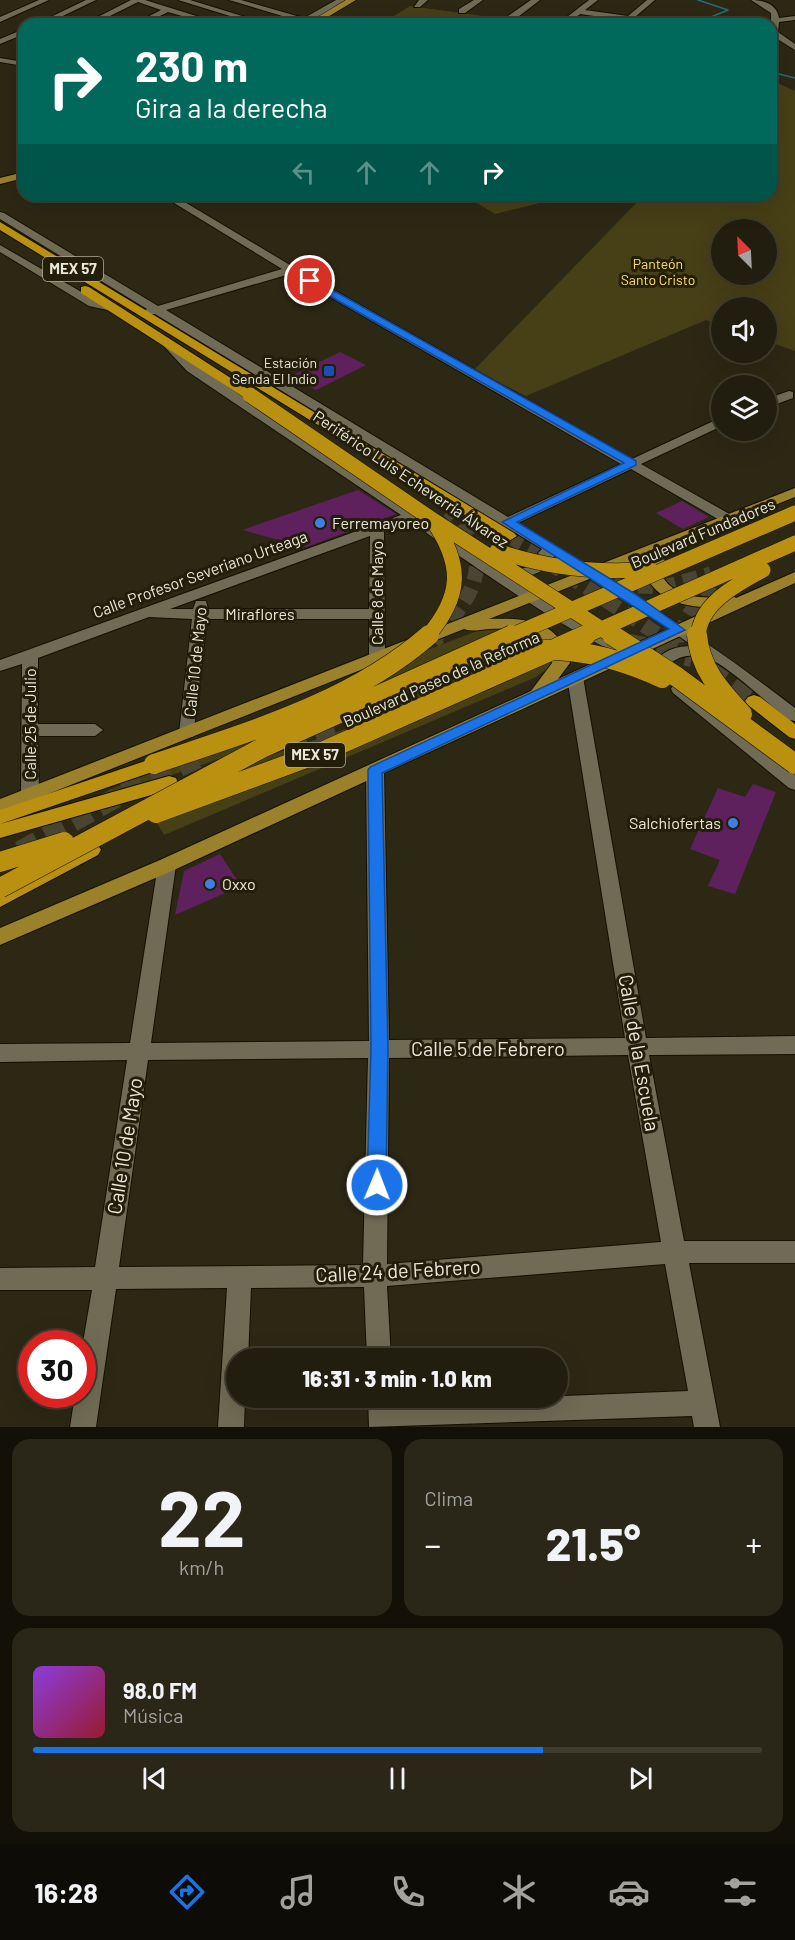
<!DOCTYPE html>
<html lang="es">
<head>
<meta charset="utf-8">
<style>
	:root { --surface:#221e0f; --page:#2a2718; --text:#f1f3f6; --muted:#a2a29e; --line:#3f3c2f; --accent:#1a73e8 }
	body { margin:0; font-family:Barlow,sans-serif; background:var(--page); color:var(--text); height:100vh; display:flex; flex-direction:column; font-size:22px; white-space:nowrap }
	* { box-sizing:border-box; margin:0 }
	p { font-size:20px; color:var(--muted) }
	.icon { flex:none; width:33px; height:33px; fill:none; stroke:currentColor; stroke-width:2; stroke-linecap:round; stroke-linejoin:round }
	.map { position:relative; height:1427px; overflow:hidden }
	.panel { display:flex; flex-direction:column; gap:12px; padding:12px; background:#131008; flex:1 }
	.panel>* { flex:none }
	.banner { position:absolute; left:18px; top:18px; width:759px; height:183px; border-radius:18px; box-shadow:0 6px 24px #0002,0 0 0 2px var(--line); background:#00695c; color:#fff; overflow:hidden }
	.needle { width:39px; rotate:336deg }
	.fabs { position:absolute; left:711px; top:219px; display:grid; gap:12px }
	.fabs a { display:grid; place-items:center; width:66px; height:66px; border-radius:50%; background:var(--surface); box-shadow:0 6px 24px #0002,0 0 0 2px var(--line); font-size:30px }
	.speed { position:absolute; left:18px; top:1330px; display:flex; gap:12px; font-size:30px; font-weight:700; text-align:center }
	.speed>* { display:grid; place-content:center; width:78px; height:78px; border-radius:50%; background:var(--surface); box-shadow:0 6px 24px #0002,0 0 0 2px var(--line); line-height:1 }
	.speed .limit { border:9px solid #d22; background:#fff; color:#111 }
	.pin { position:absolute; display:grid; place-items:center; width:51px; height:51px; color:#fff; margin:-26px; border:3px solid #fff; border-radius:50%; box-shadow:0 2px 6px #0007 }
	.me { position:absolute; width:66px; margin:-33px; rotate:1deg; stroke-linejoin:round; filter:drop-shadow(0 0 4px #0008) }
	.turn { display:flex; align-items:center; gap:21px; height:126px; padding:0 18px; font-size:27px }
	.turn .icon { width:78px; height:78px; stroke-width:2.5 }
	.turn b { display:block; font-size:42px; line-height:51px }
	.lanes { display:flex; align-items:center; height:57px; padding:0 18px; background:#0003; justify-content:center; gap:30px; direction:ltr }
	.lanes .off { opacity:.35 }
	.big { font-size:45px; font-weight:800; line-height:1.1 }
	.panel .tile { flex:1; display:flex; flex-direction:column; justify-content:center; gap:9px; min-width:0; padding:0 21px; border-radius:18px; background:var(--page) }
	.panel .dial { align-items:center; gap:0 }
	.dial b { font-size:78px; line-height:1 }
	.song { display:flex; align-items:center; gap:18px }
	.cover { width:72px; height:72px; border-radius:9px; background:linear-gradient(135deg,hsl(270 70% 55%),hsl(350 70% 35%)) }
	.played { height:6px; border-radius:3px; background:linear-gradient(90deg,var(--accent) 70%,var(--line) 70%) }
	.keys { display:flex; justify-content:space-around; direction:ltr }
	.heat { display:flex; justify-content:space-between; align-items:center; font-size:33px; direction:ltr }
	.panel .tiles { flex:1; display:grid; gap:12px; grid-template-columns:1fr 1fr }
	.tile:last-child { grid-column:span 2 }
	.trip { position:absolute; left:226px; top:1348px; width:342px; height:60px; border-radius:30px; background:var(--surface); box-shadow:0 6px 24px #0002,0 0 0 2px var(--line); font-weight:800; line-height:60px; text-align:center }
	.dock { display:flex; height:96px; justify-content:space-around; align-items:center; background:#0e0c06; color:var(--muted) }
	.dock .icon { width:42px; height:42px }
	.dock .active { color:var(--accent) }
	.dock b { font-size:27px; color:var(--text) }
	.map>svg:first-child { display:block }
	.green { fill:#473f16; fill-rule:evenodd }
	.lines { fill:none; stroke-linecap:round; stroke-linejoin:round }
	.stream { stroke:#246d7a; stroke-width:1.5 }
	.building { fill:#5f215e }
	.highway-tunnel-far1 { stroke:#494532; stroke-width:15; stroke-dasharray:15 8; stroke-linecap:butt }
	.highway-tunnel { stroke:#494532; stroke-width:20; stroke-dasharray:20 10; stroke-linecap:butt }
	.minor-casing { stroke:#151101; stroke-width:2 }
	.major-casing { stroke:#151101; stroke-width:2 }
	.highway-casing { stroke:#151101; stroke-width:2 }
	.minor { fill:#706b54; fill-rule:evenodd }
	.major { fill:#9c812b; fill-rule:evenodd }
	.highway { fill:#b99010; fill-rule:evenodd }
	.highway-bridge-far1-casing { stroke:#151101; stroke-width:16; stroke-linecap:butt }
	.highway-bridge-casing { stroke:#151101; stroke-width:21; stroke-linecap:butt }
	.highway-bridge-far1 { stroke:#b99010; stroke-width:15 }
	.highway-bridge { stroke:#b99010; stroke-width:20 }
	.route { fill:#1a73e8; stroke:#114b97; stroke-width:1.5 }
	.transit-dot { fill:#1a4fb4; stroke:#231e0a; stroke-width:2 }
	.shop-dot { fill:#3f7fe0; stroke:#231e0a; stroke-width:2 }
	.labels { text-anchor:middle; stroke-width:6; stroke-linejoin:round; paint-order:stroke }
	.far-park-label { font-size:14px; fill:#fbe05c; stroke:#231e0a }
	.far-poi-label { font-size:14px; fill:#e9e7da; stroke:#231e0a; text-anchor:end }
	.shield { fill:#231e0a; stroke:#aeab9c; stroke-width:1.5 }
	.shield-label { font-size:15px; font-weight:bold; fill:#e9e7da }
	.street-label { font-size:16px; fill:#e9e7da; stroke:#231e0a }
	.poi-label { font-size:16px; fill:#e9e7da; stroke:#231e0a; text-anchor:start }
	.near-street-label { font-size:20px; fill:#e9e7da; stroke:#231e0a }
</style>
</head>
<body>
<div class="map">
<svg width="795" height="1427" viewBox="0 0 795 1427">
	<rect width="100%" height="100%" fill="#2d2814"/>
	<path class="green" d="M410 6 541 24H381Z
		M771 80 795 91V351L767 341 766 308H722L721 325 706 320 526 396 474 370 644 195H771ZM722 230H766V274H722Z
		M464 195H572L495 214Z
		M504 628C527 630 555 639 550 667L536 677 164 835 144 800 411 706 404 696 113 795 109 790 192 755 339 706 318 692 477 631Z"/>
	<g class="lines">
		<path class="stream" d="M694 24 728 10 698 0
			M771 72 795 78"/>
	</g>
	<path class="building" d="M340 352 366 365 316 390 291 376Z
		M358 490 396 514 306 547 242 530Z
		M682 501 709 517 683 529 656 513Z
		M753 784 776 792 735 894 708 886 720 860 690 849 718 788 745 797Z
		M220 854 241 886 175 915 184 871Z"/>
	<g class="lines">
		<path class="highway-tunnel-far1" d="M509 536 559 565
			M548 562 662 637
			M615 585 664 587 711 574
			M435 637C478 593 495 559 449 510
			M684 637C679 604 729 581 752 569"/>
		<path class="highway-tunnel" d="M660 635 678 647
			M684 635 685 642
			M432 640 437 635
			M567 647 630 644 692 657
			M708 668 754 701
			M287 745 439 691
			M20 851 139 785 203 756"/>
		<defs>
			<path id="minor" d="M39 0H49L0 22V17Z
				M86 0H96L46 24H36Z
				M131 0H145L222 24H210L168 12 144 24H134L161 10 138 2 94 24H84Z
				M178 0H190L268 24H256Z
				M229 0H241L304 18 336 0H345L312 20 323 24H299V21Z
				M419 0H428L420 7H414Z
				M474 0H483L465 13H459V9Z
				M531 0H540L514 20H508V16Z
				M589 0H598L585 10 628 16 647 0H655L635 17 671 23 631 21 626 23 623 20 580 14 567 24H558Z
				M751 0C764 0 777 4 779 18L795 16V20L779 22 778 32 795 44V50L771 35V13Z
				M24 29V34L0 44V39Z
				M0 58 24 62V66L0 62Z
				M161 195H173L295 268 632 459 722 417V426L641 464 733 516V522H723L631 469 518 523C614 580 706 639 795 708V721L789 720C767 703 735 672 712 660 699 653 679 654 669 665L674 678 672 682H660L653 664C663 650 676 646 693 646L626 600 554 556C549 573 528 577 512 578L630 648 632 651 630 654C606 661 439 542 410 521L384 531 385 657 383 660 377 662 369 657V619H207L193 737H181L179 733 192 619 149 617 38 658V724H95L103 730 95 736H38L39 794 36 798H24L21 794 22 664 0 671V660L401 515 187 371 160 342V338H168L195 365 501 570 525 568 540 558 538 553 542 549 155 314H144L142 312 147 309 0 219V212L4 213 158 306 282 269ZM290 274 621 464 508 517 166 310ZM370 536 369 609H208L206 601H196L193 609H170Z
				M0 245 97 301 118 308 112 311 89 306 0 252Z
				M789 391 793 392V398L766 408V399Z
				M575 672 583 677 646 1038 795 1036V1054L649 1055 684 1241H795V1263H689L720 1427H694L692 1416 369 1427 368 1398H394V1403L688 1391 665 1264 387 1286 391 1359H367L364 1287 251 1288 248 1359H237V1398H245L244 1427H218L227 1288 116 1289 96 1427H70L75 1395H82V1348L92 1290H0V1268L95 1267 127 1060 0 1062V1044L130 1043 158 865 160 860H174L176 865 151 1043 369 1041 366 770 375 764 384 770 389 1040 625 1038 567 677ZM628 1055 661 1242 387 1264 389 1058ZM368 1058 363 1265 119 1267 148 1060Z
				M679 684 685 685 795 775V790L789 788 673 693 671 689 673 685Z"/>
			<path id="major" d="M346 0H356L316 24H306Z
				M24 172V178L0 184V178Z
				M795 488V497L489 619C526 617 562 622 570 663L558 679 716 607C685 608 653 601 643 568L651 557 657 555 665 560 659 568C667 594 693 599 718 597 725 596 729 594 736 598L795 572V583L174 870 0 945V928L160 860 531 691 552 663C546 628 518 627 488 629 480 630 472 632 464 629L0 813V799Z"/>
			<path id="highway" d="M0 222 514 533 517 536 509 541 504 539 0 230Z
				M85 286 89 287 257 395 255 398H245L81 293V287Z
				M754 695 760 697 795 724V739L789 737 748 705 745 701 748 697Z
				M154 758 161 759 163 764 161 769 0 824V810Z
				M169 776 176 778 178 783 176 788 0 838V824Z
				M91 843 98 845 101 850 98 855 0 907V890Z"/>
		</defs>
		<use href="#minor" class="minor-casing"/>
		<use href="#major" class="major-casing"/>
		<use href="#highway" class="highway-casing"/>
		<use href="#minor" class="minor"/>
		<use href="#major" class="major"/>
		<use href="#highway" class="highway"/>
		<defs>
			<path id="highway-bridge-far1" d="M250 395 430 518 614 637
				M497 551C548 568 597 574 650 569
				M427 637C462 596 463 565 433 521
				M508 637 795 513
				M583 637 795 543
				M698 637C700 602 737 585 763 570"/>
			<path id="highway-bridge" d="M612 635 677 677 795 764
				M697 635C700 669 720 690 742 714
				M478 660C543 641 601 650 662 678
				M154 764C248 732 353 702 429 635
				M156 813 322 752 586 635
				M0 862 64 842
				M0 888 262 748 512 635"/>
		</defs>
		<use href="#highway-bridge-far1" class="highway-bridge-far1-casing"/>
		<use href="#highway-bridge" class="highway-bridge-casing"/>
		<use href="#highway-bridge-far1" class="highway-bridge-far1"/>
		<use href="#highway-bridge" class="highway-bridge"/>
	</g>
	<path class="route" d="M307 279H313L636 461V465L517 522 635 594 685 630 382 773 388 1049 386 1185 383 1191 377 1194 370 1191 367 1185 371 1049 368 770 370 767 669 629 502 522 624 463 307 283Z"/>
	<rect class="transit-dot" x="323" y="365" width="12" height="12" rx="3"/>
	<g class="shop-dot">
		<circle cx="320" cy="523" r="6"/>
		<circle cx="733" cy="823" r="6"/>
		<circle cx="210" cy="884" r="6"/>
	</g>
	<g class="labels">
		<g class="far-park-label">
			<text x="658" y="269">Panteón<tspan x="658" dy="16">Santo Cristo</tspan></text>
		</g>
		<g class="far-poi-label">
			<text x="317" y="368">Estación<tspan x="317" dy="16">Senda El Indio</tspan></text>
		</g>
		<g class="shield">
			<rect x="43" y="257" width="60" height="24" rx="4.5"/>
			<rect x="285" y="743" width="60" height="24" rx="4.5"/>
		</g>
		<g class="shield-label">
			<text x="73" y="274">MEX 57</text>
			<text x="315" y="760">MEX 57</text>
		</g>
		<g class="street-label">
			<text transform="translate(411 479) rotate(34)" y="6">Periférico Luis Echeverría Álvarez</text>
			<text transform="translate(703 533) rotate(-23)" y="6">Boulevard Fundadores</text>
			<text transform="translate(200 574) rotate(-20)" y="6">Calle Profesor Severiano Urteaga</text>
			<text transform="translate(377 593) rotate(-90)" y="6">Calle 8 de Mayo</text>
			<text x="260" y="620">Miraflores</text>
			<text transform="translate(195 662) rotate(-84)" y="6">Calle 10 de Mayo</text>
			<text transform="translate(441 679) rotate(-24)" y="6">Boulevard Paseo de la Reforma</text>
			<text transform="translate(30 724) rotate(-90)" y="6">Calle 25 de Julio</text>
		</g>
		<g class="poi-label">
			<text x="332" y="529">Ferremayoreo</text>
			<text x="721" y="829" text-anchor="end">Salchiofertas</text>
			<text x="222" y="890">Oxxo</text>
		</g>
		<g class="near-street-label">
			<text x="488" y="1056">Calle 5 de Febrero</text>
			<text transform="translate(639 1053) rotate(80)" y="7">Calle de la Escuela</text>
			<text transform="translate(125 1146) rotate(-81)" y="7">Calle 10 de Mayo</text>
			<text transform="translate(398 1271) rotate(-3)" y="7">Calle 24 de Febrero</text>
		</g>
	</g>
</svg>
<div class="fabs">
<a><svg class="needle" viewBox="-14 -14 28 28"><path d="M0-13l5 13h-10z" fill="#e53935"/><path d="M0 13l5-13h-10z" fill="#a2a29e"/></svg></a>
<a><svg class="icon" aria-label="sound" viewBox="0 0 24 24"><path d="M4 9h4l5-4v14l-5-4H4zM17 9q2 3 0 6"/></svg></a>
<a><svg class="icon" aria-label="layers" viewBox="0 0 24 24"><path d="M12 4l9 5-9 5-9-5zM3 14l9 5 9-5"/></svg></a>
</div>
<div class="speed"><div class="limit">30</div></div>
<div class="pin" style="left:310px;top:281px;background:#d93025"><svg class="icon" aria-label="arrive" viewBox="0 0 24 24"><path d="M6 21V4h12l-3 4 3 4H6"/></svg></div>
<svg class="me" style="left:377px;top:1185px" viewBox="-20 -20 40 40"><circle r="17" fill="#1a73e8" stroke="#fff" stroke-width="3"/><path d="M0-11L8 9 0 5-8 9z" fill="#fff"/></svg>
<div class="trip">16:31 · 3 min · 1.0 km</div>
<div class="banner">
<div class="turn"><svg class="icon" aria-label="right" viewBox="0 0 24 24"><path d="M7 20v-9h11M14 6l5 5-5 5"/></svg><div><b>230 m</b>Gira a la derecha</div></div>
<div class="lanes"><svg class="icon off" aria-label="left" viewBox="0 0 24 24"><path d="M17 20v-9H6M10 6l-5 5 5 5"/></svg><svg class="icon off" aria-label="ahead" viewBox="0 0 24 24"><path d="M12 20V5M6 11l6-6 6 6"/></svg><svg class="icon off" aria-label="ahead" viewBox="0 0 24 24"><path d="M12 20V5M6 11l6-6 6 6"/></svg><svg class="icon" aria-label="right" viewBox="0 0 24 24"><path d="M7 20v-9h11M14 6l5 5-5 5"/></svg></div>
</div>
</div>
<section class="panel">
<div class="tiles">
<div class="tile dial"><b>22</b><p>km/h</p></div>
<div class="tile"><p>Clima</p>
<div class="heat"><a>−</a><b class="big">21.5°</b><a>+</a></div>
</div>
<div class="tile">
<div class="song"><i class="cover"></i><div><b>98.0 FM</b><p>Música</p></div></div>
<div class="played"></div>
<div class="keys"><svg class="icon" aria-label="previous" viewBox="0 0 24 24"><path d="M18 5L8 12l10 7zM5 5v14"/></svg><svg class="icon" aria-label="pause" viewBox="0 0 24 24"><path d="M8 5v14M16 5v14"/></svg><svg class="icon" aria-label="next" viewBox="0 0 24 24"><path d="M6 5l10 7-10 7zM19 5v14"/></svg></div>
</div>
</div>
</section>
<nav class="dock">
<b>16:28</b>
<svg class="icon active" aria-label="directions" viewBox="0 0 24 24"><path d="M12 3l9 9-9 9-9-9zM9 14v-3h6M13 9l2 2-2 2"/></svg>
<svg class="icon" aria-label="music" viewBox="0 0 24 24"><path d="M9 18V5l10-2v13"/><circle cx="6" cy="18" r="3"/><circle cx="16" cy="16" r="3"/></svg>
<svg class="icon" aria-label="phone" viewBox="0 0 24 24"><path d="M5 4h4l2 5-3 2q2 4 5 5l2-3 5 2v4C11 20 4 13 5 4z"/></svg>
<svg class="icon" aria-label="climate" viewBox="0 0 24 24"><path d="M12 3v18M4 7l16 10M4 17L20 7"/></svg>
<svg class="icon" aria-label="car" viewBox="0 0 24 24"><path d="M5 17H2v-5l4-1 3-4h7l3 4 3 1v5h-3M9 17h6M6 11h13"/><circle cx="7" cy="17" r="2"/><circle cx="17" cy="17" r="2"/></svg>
<svg class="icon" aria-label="filters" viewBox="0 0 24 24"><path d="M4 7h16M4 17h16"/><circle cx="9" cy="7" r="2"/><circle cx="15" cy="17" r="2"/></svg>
</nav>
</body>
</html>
